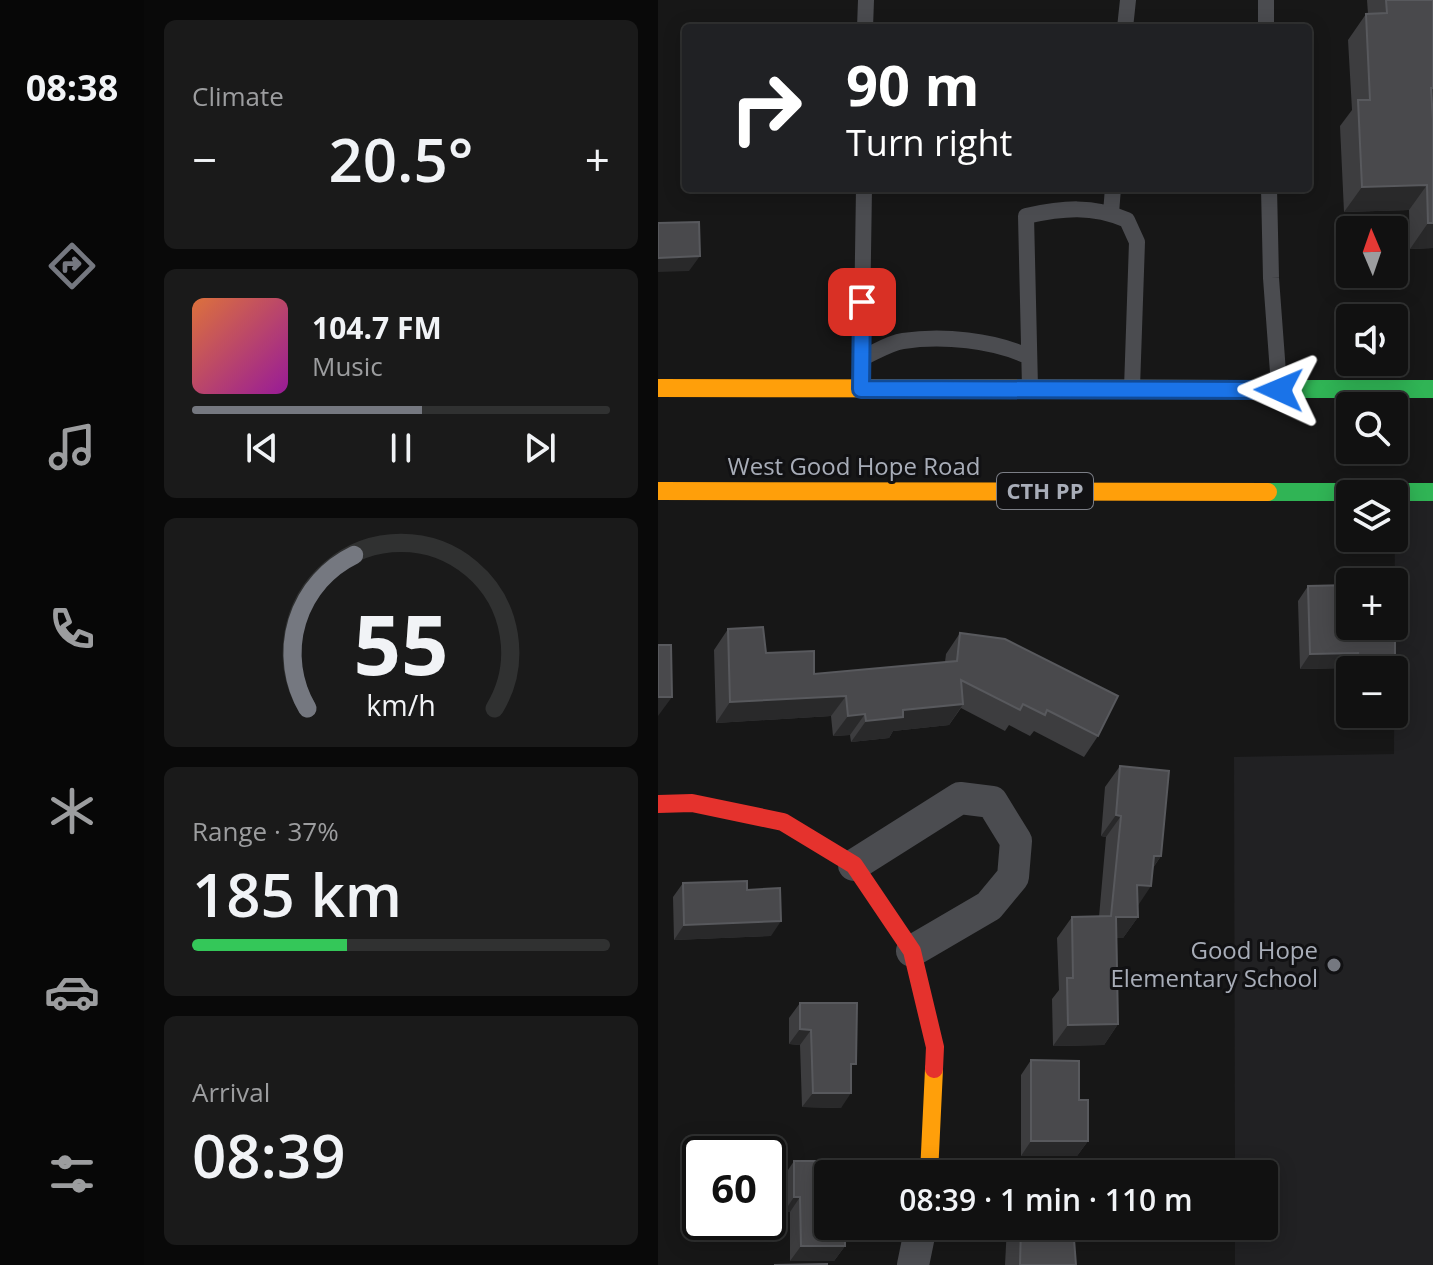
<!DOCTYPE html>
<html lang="en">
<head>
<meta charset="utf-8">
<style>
	:root { --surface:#111; --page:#1a1a1a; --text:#f1f3f6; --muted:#9c9d9f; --line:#303131; --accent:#757880 }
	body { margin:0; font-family:"Open Sans",sans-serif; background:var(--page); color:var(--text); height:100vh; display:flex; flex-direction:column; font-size:30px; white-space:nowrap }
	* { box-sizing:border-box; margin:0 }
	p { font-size:26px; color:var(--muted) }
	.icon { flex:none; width:44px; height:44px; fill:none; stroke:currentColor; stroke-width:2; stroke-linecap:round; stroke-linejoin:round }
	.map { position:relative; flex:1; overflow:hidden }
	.drawer { display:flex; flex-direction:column; gap:20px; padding:20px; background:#090909; width:514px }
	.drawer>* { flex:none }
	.banner { position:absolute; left:24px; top:24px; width:630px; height:168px; border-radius:8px; box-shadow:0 4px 20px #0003,0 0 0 2px var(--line); background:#202124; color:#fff; overflow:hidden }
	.needle { width:52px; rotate:358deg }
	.tools { position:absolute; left:678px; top:216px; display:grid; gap:16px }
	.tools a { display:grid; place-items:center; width:72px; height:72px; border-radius:8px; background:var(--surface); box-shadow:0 4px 20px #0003,0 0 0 2px var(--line); font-size:40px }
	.speed { position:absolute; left:24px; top:1136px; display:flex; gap:16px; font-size:40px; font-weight:700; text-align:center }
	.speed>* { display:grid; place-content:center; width:104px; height:104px; border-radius:50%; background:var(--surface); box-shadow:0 4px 20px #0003,0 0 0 2px var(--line); line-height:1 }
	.speed .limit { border:4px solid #111; border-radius:12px; background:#fff; color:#111 }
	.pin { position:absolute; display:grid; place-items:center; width:68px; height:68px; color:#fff; margin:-34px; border-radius:16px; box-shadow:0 4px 12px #0006 }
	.me { position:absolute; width:88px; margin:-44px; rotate:271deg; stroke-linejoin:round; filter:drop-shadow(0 0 6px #0008) }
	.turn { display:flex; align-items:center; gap:28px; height:168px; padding:0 32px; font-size:36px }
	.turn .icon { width:104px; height:104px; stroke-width:2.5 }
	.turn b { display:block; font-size:56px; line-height:68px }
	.big { font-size:60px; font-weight:600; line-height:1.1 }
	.drawer .widget { flex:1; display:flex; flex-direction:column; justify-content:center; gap:12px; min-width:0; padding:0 28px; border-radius:12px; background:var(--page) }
	.drawer .dial { align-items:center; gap:0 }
	.dial svg { height:208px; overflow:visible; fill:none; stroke:var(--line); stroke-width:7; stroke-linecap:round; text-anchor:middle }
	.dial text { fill:var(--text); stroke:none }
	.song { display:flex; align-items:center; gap:24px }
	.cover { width:96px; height:96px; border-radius:12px; background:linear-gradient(135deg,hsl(20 70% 55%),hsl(300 70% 35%)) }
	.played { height:8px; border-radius:4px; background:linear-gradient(90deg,var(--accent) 55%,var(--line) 55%) }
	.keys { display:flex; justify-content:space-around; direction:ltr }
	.heat { display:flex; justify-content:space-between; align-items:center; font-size:44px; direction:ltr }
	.charge { height:12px; border-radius:6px; background:linear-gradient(90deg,#34c759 37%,var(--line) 0) }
	.trip { position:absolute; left:156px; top:1160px; width:464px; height:80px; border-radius:8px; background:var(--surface); box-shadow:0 4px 20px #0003,0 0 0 2px var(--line); font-weight:600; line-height:80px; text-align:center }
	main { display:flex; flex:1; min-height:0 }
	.tabs { display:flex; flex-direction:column; width:144px; justify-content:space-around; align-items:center; background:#070707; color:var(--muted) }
	.tabs .icon { width:56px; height:56px }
	.tabs .on { color:var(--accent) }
	.tabs b { font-size:36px; color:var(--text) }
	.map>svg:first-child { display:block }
	.built { fill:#212123 }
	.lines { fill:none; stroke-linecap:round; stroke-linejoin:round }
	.lane { stroke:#4b4c50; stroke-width:16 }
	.street { stroke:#4b4c50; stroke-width:32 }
	.fast { stroke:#30b455; stroke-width:18 }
	.slow { stroke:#ff9f0a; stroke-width:18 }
	.jam { stroke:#e5322d; stroke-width:18 }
	.wall { fill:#3d3d3f }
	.shaded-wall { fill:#29292a }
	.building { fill:#49494c; stroke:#58595d; stroke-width:2 }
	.route-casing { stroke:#114b97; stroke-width:20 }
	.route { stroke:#1a73e8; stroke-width:14 }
	.poi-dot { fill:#757880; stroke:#111113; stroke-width:3 }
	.labels { text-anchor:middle; stroke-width:6; stroke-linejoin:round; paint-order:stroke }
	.shield { fill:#111113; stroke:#7b7e86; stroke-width:2 }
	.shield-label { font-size:22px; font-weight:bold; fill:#a8adb8 }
	.street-label { font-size:24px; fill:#a8adb8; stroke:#111113 }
	.poi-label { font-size:24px; fill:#a8adb8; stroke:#111113; text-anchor:end }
</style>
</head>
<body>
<main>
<nav class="tabs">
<b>08:38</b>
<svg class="icon on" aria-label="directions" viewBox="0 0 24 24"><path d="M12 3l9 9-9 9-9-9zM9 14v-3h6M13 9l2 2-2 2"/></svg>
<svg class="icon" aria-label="music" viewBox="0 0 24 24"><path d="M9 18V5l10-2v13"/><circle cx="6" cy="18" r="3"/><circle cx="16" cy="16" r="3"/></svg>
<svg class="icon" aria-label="phone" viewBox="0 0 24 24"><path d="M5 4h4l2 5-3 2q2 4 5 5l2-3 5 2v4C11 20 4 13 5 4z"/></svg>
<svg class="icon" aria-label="climate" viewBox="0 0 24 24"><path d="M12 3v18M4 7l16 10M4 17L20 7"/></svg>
<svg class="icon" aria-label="car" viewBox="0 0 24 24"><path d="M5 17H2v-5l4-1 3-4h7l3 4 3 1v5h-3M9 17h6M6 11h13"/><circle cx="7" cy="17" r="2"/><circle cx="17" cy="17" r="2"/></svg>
<svg class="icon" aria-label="filters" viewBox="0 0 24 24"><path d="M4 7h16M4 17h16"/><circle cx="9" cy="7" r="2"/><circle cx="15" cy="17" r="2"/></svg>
</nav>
<section class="drawer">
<div class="widget"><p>Climate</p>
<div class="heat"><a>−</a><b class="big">20.5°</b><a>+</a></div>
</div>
<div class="widget">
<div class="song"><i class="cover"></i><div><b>104.7 FM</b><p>Music</p></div></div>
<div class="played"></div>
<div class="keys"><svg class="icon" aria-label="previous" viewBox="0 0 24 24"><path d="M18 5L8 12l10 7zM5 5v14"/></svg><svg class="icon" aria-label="pause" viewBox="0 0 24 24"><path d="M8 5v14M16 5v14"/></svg><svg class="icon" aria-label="next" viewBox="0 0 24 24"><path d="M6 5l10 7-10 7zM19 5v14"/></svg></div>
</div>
<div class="widget dial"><svg viewBox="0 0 100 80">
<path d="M14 69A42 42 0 1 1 86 69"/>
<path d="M14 69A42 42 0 0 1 32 10" stroke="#757880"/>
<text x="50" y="56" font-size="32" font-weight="700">55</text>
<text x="50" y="72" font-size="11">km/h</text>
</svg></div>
<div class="widget"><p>Range · 37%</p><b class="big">185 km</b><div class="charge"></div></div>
<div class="widget"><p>Arrival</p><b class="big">08:39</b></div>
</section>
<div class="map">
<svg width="775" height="1265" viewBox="0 0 775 1265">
	<rect width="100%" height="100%" fill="#171717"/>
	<path class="built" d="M737 491 775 492V1265H577V1226H606V1174H577L576 757 736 754Z"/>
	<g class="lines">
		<path class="lane" d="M608 0V28
			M207 28 208 0
			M467 28 470 0
			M611 188 613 278 621 386
			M453 213 455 188
			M204 358C216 353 231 343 245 341 284 335 336 340 371 357
			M203 386 206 188
			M372 387 368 216C405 208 434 205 469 220L479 242 474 388"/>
		<path class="street" d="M196 865 302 798 334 802 358 841 355 877 331 906 254 951
			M255 1265 263 1226"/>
		<path class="fast" d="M581 389H775
			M610 492H775"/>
		<path class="slow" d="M0 388 581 389
			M0 491 610 492
			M271 1174 276 1069"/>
		<path class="jam" d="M0 804 34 803 125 822 196 865 254 951 277 1047 276 1069"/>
	</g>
	<path class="wall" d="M709 0H775V248L752 249 751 210 686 212 682 126 694 110 690 40 708 14H710Z
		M692 585V626H700V638L737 637V672L736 675V670H692V688H690L689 668 642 669 640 601 650 586Z
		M70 629 108 653 156 674 287 662 288 654 302 633 440 736 426 757 376 731 372 736 351 725 347 731 303 708 291 725 235 731 231 738 193 742 192 735 175 736 173 716 58 723 56 650Z
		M462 766 503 856 495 868 480 905V917L465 938H459L460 1024 446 1045 395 1046 394 999 401 990 399 938 414 917H441L448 837 443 836 447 787Z
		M25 883 89 890 113 936 16 940 15 897Z
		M142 1003 193 1072 183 1108 144 1107 142 1045 131 1044V1018Z
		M373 1060 421 1100 430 1141 419 1156H363V1075Z
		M136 1161 170 1174 187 1246 176 1261H132V1212H126V1176Z
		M349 1226H415L418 1265H347Z"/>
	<path class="shaded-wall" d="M769 185 751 210 686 212 704 187Z
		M770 223H775V248L752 249Z
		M42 256 31 271 0 272V258Z
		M700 653 689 668 642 669 652 654Z
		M188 696 173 716 58 723 72 702Z
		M0 697H14L0 716Z
		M305 704 291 725 235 731 231 738 193 742 208 721 245 710Z
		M207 714 192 735 175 736 190 716Z
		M458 815 463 816 448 837 443 836Z
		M496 856H503L488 877Z
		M479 885 493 886 479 907Z
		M458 917H480L465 938H443Z
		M123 921 113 936 16 940 26 925Z
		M460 1024 446 1045 395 1046 410 1025Z
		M142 1029 153 1030 142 1045 131 1044Z
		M155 1093H193L183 1108 144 1107Z
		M373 1141H430L419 1156H363Z
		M136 1197H142L132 1212H126Z
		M143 1246H187L176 1261H132Z"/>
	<path class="building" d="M728 0H775V88H773L775 120V223H770L769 185 704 187 700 100H712L708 14 729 13Z
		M41 222 42 256 0 258V223Z
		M692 585V626H700V638L737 637V672H736V670H700V653L652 654 650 586Z
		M105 627 108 653 156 651V674L299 661 302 633 347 639 460 696 440 736 389 710 387 715 365 704 362 710 303 680 305 704 245 710V717L208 721 207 714 190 716 188 696 72 702 70 629Z
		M0 645H13L14 697H0Z
		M462 766 511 771 503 856H496L493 886 479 885 480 917H458L460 1024 410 1025 409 978H415L414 917 453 916 463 816 458 815Z
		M89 881V890L122 888 123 921 26 925 25 883Z
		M142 1003H199L198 1064H193V1093H155L153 1030 142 1029Z
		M373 1060 421 1061V1100H430V1141H373Z
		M136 1161H191L192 1174H170V1226H187V1246H143L142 1197H136Z
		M363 1226H415L418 1265H362Z
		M169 1264V1265H116Z"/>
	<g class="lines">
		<defs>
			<path id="route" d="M204 302 203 389 621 390"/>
		</defs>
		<use href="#route" class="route-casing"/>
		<use href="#route" class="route"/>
	</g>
	<circle class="poi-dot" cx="676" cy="965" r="8"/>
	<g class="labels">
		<rect class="shield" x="339" y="473" width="96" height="36" rx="6"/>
		<g class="shield-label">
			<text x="387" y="499">CTH PP</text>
		</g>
		<g class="street-label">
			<text x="196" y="475">West Good Hope Road</text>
		</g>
		<g class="poi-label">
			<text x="660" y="959">Good Hope<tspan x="660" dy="28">Elementary School</tspan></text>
		</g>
	</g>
</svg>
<div class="tools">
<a><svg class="needle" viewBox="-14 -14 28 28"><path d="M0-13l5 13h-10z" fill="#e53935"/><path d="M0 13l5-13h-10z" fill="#9c9d9f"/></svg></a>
<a><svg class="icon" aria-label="sound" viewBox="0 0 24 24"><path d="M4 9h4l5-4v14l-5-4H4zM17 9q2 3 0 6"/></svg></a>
<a><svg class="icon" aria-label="search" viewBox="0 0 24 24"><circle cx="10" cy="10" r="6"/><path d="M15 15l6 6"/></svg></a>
<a><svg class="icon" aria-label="layers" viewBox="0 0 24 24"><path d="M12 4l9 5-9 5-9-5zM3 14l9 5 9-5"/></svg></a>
<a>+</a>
<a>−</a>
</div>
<div class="speed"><div class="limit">60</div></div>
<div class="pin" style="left:204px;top:302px;background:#d93025"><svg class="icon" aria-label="arrive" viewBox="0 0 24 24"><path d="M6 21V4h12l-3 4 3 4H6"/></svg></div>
<svg class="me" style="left:621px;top:390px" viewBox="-20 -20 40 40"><path d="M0-17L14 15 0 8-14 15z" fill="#1a73e8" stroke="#fff" stroke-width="4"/></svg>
<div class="trip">08:39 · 1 min · 110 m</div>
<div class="banner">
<div class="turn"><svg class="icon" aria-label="right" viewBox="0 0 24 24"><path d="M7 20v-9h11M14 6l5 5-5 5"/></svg><div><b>90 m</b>Turn right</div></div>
</div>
</div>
</main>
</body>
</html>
